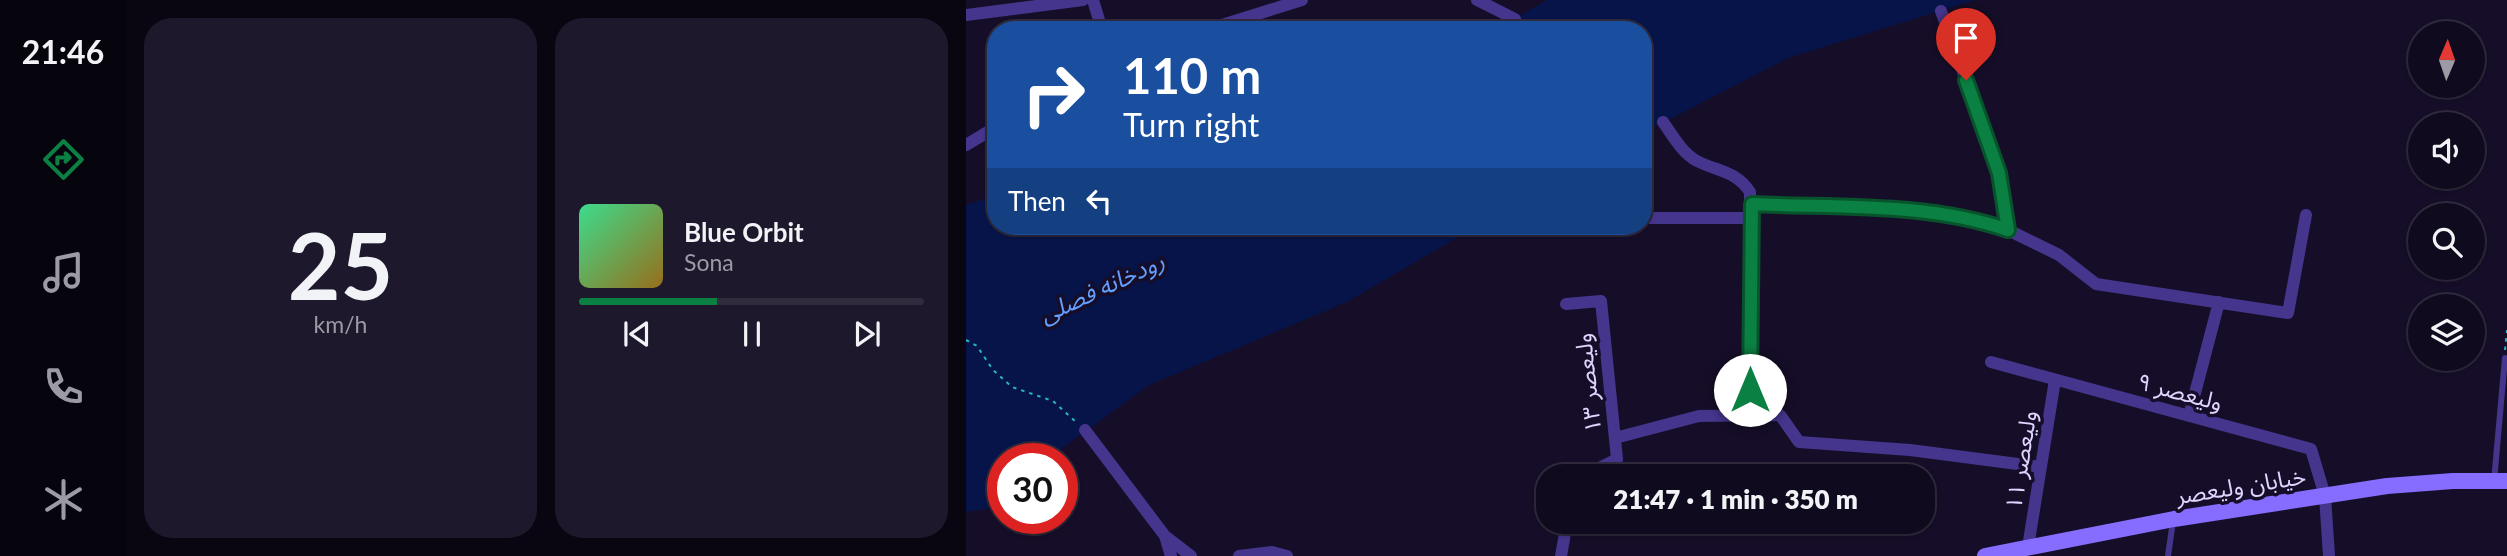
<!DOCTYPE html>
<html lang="en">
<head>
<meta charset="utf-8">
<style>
	:root { --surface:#100a1f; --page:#1e182c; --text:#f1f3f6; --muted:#9c9aa4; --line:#302b3d; --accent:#0b8043 }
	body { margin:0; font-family:Lato,"Noto Sans Arabic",sans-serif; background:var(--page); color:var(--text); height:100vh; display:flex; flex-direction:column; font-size:26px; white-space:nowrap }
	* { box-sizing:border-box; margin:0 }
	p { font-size:23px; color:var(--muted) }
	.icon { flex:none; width:38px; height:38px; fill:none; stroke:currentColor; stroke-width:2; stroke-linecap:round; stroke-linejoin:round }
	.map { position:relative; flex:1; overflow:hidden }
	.drawer { display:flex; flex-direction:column; gap:18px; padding:18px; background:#090611; width:840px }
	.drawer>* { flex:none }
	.banner { position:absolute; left:21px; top:21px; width:665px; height:214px; border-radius:28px; box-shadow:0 2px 5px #0004,0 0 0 2px var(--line); background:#1a4fa0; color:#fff; overflow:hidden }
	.needle { width:46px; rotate:2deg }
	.buttons { position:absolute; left:1442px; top:21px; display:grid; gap:14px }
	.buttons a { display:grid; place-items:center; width:77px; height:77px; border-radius:50%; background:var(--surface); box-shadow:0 2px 5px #0004,0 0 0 2px var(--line); font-size:35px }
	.speed { position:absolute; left:21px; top:443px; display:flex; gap:14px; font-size:35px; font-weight:700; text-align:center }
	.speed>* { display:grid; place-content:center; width:91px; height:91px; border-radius:50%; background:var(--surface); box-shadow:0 2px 5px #0004,0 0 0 2px var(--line); line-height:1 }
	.speed .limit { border:10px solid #d22; background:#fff; color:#111 }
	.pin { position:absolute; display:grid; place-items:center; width:60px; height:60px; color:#fff; margin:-72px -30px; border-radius:50% 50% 50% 0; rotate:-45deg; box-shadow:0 0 7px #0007 }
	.pin .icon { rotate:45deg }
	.me { position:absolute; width:77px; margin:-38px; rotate:0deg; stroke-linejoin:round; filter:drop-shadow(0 0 5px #0008) }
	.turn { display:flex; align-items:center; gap:24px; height:147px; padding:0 21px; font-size:32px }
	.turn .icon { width:91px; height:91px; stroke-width:2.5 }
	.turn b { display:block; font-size:49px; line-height:60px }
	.then { display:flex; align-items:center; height:66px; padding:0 21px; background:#0003; gap:14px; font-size:26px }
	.drawer .card { flex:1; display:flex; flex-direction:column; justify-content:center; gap:10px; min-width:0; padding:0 24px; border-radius:28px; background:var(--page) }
	.drawer .dial { align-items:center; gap:0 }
	.dial b { font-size:91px; line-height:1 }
	.song { display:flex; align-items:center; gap:21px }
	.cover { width:84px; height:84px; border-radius:10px; background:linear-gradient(135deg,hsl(150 70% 55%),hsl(40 70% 35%)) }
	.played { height:7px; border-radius:4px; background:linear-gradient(90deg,var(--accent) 40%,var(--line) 40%) }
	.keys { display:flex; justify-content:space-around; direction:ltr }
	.drawer .tiles { flex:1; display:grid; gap:18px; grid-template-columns:repeat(2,1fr) }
	.trip { position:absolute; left:570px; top:464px; width:399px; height:70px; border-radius:28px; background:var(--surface); box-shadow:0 2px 5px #0004,0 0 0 2px var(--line); font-weight:800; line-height:70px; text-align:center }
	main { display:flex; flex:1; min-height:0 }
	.tab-bar { display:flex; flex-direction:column; width:126px; justify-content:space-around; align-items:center; background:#06040c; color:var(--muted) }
	.tab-bar .icon { width:49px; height:49px }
	.tab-bar .selected { color:var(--accent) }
	.tab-bar b { font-size:32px; color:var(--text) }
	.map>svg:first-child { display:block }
	.water { fill:#061449 }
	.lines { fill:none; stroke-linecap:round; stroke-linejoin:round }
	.path { stroke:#25b5c3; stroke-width:2; stroke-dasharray:3.5 5; stroke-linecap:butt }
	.lane { stroke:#45358c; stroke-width:6 }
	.street { stroke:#45358c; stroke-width:12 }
	.secondary { stroke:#866cff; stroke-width:16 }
	.route-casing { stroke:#07532c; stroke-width:18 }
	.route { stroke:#0b8043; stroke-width:12 }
	.labels { text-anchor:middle; stroke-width:7; stroke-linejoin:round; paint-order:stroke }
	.street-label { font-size:23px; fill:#e0d5ff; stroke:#160e29 }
	.water-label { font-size:24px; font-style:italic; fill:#639fff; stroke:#160e29 }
</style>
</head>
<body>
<main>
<nav class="tab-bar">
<b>21:46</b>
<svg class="icon selected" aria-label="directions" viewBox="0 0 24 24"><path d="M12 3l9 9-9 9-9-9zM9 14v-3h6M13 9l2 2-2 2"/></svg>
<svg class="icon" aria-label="music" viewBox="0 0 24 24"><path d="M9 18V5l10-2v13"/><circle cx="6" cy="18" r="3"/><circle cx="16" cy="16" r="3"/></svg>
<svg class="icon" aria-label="phone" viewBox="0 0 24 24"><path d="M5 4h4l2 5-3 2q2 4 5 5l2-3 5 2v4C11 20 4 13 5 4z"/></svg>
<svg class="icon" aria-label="climate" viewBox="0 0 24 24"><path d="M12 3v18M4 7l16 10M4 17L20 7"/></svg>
</nav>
<section class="drawer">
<div class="tiles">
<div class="card dial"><b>25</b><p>km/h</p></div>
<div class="card">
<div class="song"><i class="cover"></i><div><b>Blue Orbit</b><p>Sona</p></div></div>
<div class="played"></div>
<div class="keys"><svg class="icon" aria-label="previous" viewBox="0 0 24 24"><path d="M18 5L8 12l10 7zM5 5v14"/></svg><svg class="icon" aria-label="pause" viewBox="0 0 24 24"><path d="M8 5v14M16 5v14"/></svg><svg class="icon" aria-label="next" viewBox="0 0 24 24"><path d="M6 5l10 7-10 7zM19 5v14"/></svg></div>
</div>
</div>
</section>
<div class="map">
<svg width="1541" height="556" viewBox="0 0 1541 556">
	<rect width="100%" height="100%" fill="#160e29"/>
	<path class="water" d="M581 0H1009L822 58 677 133V30H529Z
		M30 195V226H511L381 302 183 385 83 458H37V495L20 509 0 512V205Z"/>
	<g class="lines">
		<path class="path" d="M677 106 689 115
			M0 340 11 346 27 370 46 387 87 401 111 423
			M1539 350 1541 330"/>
		<path class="lane" d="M1528 481 1539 358
			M1202 556 1207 521"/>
		<path class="street" d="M127 0 136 30
			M511 0 549 19
			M975 11 1033 173 1042 230
			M0 15 117 0
			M240 30 336 0
			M697 122C707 136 716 153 731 161 753 172 770 171 784 192V415
			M0 145 30 127
			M786 204 962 212 1008 219 1042 230 1093 255 1130 284 1322 313 1340 215
			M677 218H785
			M600 304 635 301 651 459 617 476
			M1025 362 1345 449 1359 496 1363 556
			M1223 416 1253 302
			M119 430 199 536
			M649 438 733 416 814 415 833 442 944 450 1075 467
			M1062 547 1089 380
			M205 556 199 536 225 556
			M273 556 306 552 321 556
			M595 556 601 522"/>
		<path class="secondary" d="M1019 556 1208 519 1421 486 1487 481H1541"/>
	</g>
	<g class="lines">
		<defs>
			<path id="route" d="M784 390 786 204C870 208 961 202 1042 230L1033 173 1000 80"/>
		</defs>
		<use href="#route" class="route-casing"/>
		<use href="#route" class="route"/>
	</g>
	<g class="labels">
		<g class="street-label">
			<text transform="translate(622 383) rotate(-96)" y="8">ولیعصر ۱۳</text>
			<text transform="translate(1214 392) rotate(15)" y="8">ولیعصر ۹</text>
			<text transform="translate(1055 460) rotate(-81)" y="8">ولیعصر ۱۱</text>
			<text transform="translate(1275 486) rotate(-9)" y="8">خیابان ولیعصر</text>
		</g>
		<g class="water-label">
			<text transform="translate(136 288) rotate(-25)" y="8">رودخانه فصلی</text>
		</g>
	</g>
</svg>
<div class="buttons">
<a><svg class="needle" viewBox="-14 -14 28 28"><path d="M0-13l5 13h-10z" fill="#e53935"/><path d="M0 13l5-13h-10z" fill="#9c9aa4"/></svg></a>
<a><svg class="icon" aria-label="sound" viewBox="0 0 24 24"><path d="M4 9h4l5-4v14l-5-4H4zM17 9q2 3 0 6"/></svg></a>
<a><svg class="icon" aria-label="search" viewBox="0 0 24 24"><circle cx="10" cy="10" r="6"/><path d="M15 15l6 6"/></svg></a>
<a><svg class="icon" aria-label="layers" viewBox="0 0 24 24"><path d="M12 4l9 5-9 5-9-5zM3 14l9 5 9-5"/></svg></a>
</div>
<div class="speed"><div class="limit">30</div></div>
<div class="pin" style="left:1000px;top:80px;background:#d93025"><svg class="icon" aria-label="arrive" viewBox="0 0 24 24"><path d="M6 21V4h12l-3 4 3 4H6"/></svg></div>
<svg class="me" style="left:784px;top:390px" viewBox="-20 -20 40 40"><circle r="19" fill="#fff"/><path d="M0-13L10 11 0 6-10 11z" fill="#0b8043"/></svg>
<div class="trip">21:47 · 1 min · 350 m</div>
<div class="banner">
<div class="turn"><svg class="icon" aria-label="right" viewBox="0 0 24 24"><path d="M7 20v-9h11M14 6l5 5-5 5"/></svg><div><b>110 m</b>Turn right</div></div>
<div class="then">Then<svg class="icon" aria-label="left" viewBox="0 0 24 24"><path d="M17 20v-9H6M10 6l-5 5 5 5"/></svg></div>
</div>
</div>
</main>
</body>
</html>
